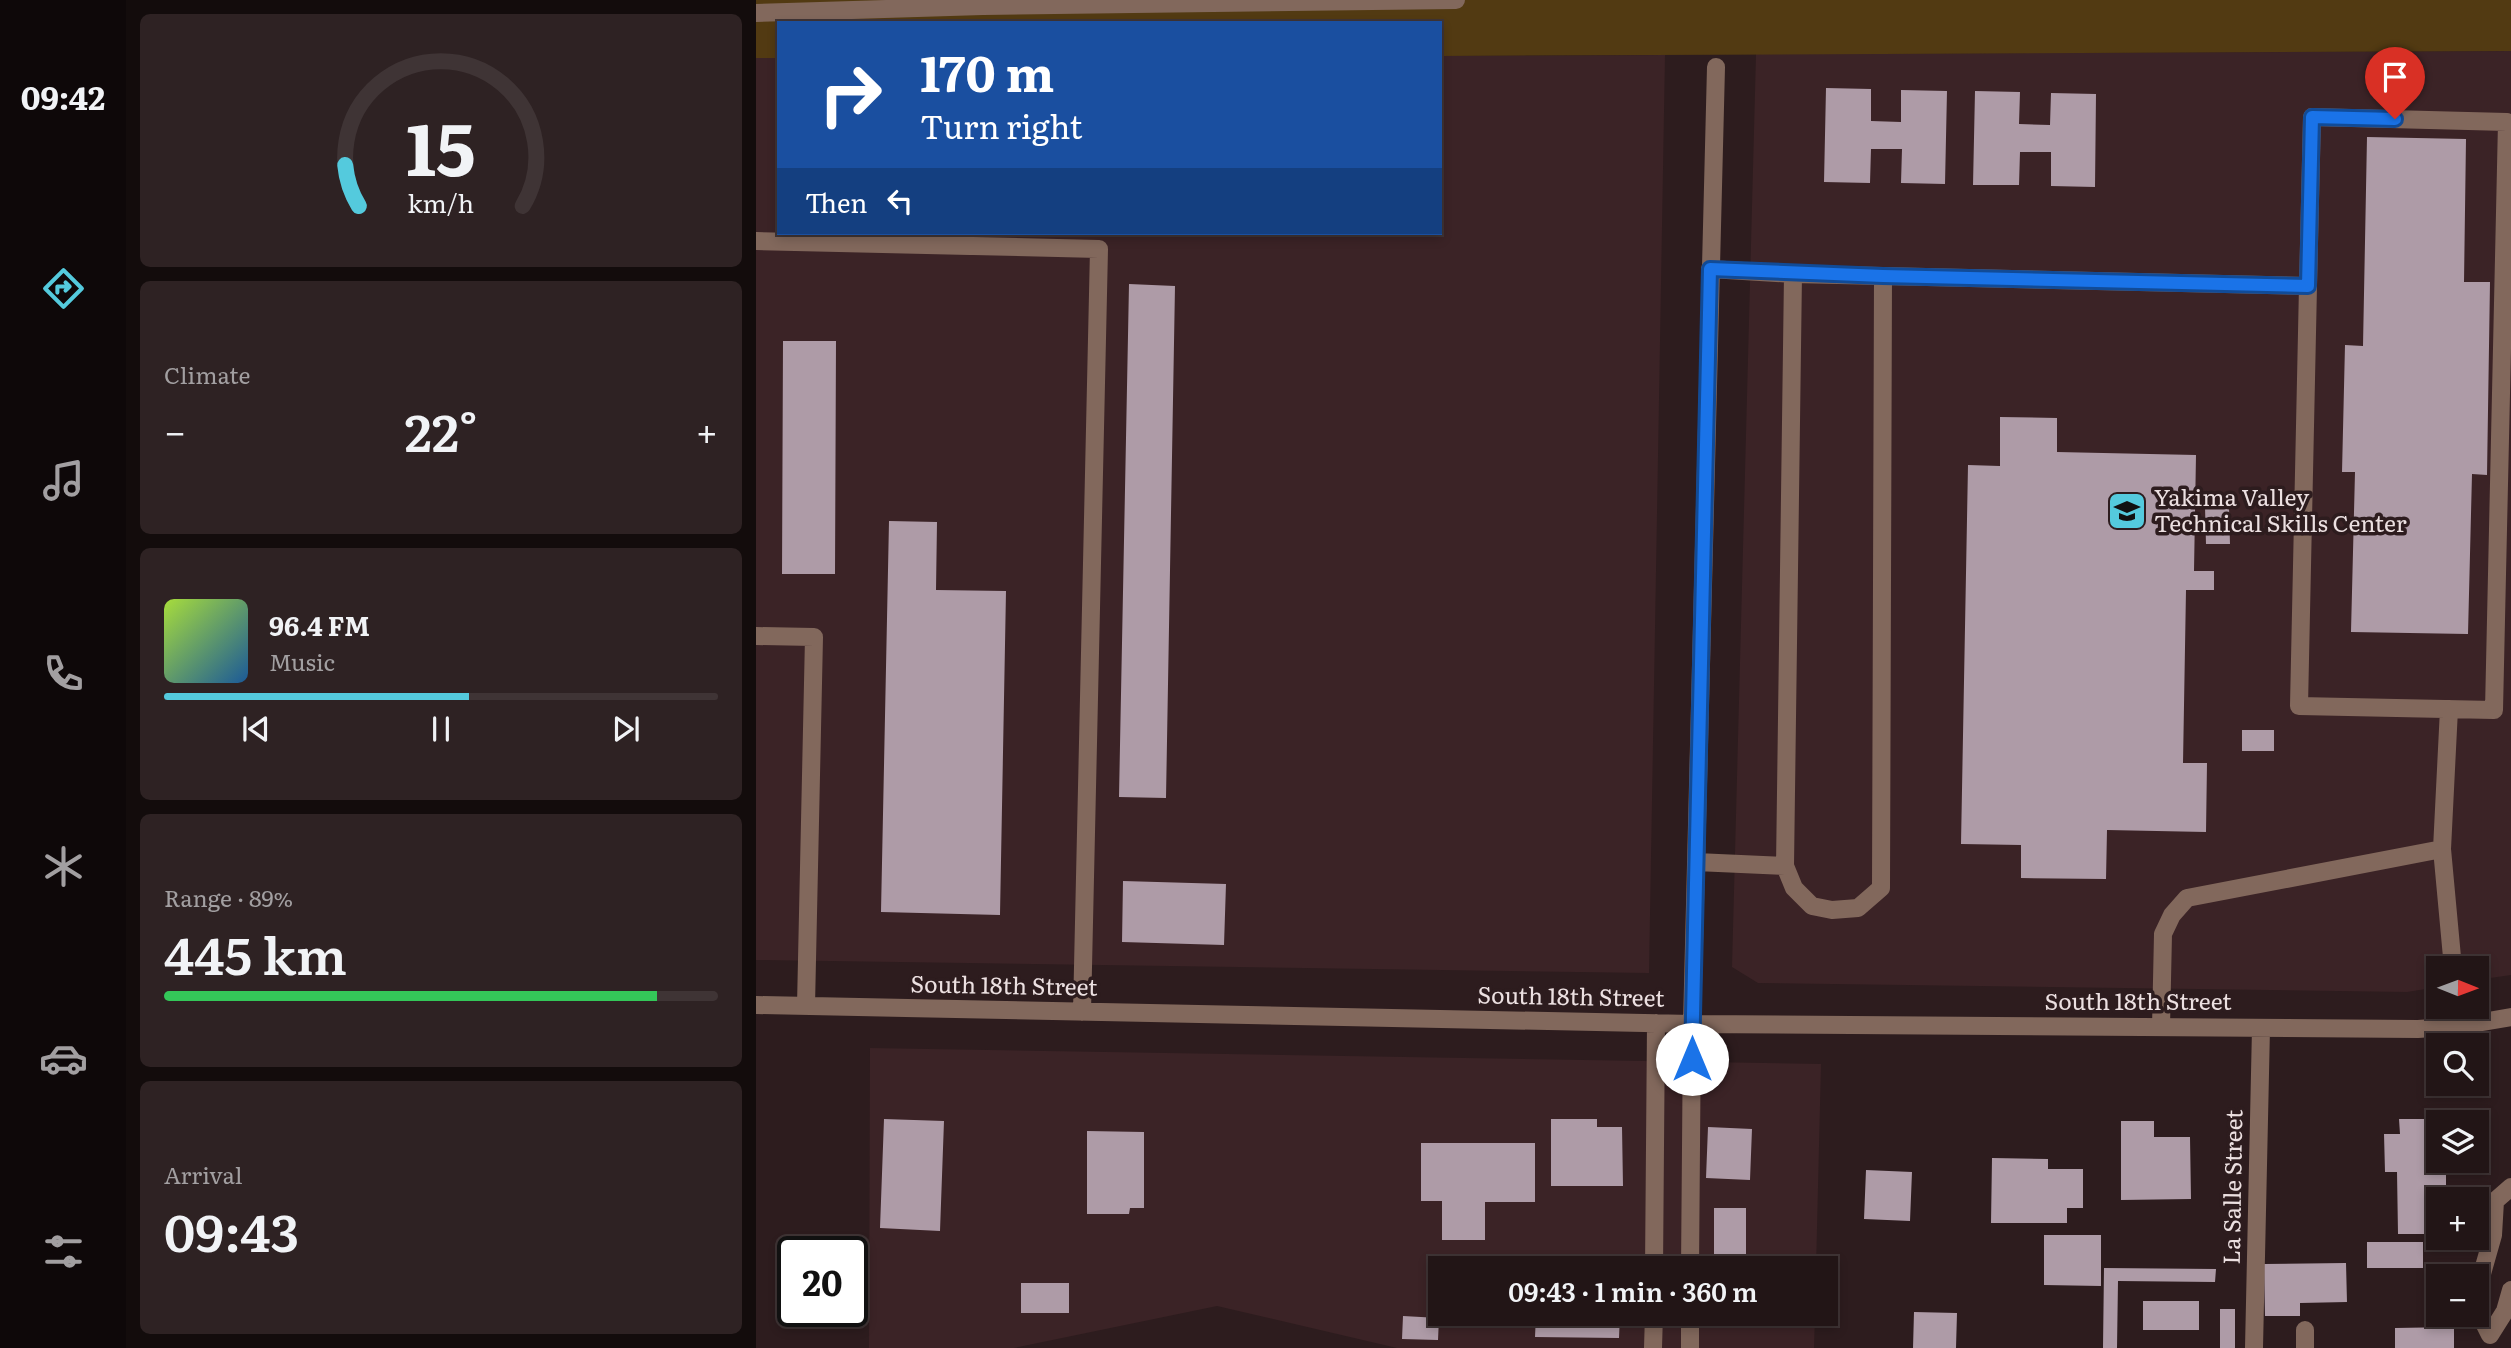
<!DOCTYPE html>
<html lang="en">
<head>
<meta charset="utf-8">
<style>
	:root { --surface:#221516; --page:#2e2223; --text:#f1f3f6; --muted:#a29fa1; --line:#3f3435; --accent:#54cadd }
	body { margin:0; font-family:Literata,serif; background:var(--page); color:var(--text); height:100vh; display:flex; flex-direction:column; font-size:26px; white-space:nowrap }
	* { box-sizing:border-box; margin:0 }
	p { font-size:23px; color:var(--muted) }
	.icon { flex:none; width:38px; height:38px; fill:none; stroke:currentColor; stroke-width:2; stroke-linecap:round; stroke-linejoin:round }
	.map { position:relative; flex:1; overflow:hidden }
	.sheet { display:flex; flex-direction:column; gap:14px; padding:14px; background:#130c0c; width:630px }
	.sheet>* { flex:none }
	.top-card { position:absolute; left:21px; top:21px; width:665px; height:214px; border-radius:0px; box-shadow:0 4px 10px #0003,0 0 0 2px var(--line); background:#1a4fa0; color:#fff; overflow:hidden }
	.needle { width:46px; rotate:91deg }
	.tools { position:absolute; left:1670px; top:956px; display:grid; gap:14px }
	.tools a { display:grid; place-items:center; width:63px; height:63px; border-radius:0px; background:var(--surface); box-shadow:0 4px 10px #0003,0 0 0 2px var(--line); font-size:35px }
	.speed { position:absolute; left:21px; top:1236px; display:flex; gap:14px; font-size:35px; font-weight:700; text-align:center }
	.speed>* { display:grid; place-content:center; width:91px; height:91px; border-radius:50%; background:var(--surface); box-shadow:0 4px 10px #0003,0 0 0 2px var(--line); line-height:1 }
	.speed .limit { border:4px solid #111; border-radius:10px; background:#fff; color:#111 }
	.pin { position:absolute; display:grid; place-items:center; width:60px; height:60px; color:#fff; margin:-72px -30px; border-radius:50% 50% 50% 0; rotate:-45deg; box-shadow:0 0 7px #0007 }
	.pin .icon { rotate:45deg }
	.me { position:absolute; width:77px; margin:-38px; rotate:0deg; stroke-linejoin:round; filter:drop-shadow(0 0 5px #0008) }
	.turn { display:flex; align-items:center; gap:24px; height:147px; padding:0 28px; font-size:32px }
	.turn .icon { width:91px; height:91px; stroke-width:2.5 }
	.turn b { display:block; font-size:49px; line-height:60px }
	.then { display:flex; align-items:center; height:66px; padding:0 28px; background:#0003; gap:14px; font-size:26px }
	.big { font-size:52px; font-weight:600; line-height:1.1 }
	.sheet .tile { flex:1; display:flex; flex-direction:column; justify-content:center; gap:10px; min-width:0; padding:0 24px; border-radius:10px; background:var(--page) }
	.sheet .dial { align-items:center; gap:0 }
	.dial svg { height:182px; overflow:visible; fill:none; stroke:var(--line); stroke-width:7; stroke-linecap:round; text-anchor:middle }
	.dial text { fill:var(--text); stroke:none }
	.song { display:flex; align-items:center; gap:21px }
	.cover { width:84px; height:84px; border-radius:10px; background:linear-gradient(135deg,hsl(80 70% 55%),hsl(210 70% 35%)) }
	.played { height:7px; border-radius:4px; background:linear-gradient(90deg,var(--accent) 55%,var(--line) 55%) }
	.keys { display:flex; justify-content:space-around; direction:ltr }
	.heat { display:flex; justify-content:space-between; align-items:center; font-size:38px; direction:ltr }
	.charge { height:10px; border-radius:5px; background:linear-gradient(90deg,#34c759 89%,var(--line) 0) }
	.trip { position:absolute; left:672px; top:1256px; width:410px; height:70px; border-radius:0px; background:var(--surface); box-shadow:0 4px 10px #0003,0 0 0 2px var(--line); font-weight:600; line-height:70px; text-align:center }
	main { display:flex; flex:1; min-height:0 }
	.tabs { display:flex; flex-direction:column; width:126px; justify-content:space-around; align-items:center; background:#0e0809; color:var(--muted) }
	.tabs .icon { width:49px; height:49px }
	.tabs .current { color:var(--accent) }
	.tabs b { font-size:32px; color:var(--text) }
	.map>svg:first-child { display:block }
	.built { fill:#3b2326 }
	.green { fill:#523a12 }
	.building { fill:#ae9ba7 }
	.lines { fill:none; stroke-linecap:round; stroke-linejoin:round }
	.minor { stroke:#82685c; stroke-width:18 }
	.route-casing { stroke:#114b97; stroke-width:18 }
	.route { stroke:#1a73e8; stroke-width:12 }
	.labels { text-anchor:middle; stroke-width:7; stroke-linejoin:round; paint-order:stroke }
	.poi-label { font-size:23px; fill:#ece0e1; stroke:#2d1c1e; text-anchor:start }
	.street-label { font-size:23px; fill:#ece0e1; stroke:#2d1c1e }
</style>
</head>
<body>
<main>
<nav class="tabs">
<b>09:42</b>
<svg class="icon current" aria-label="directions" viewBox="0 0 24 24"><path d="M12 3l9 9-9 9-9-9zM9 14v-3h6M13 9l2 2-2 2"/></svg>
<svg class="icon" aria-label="music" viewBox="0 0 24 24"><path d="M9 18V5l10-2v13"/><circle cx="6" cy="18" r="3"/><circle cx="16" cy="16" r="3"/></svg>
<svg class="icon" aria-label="phone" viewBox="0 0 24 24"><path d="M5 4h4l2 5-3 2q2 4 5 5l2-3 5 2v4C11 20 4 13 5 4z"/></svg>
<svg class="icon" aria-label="climate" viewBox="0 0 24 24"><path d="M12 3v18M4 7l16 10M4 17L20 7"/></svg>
<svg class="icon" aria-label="car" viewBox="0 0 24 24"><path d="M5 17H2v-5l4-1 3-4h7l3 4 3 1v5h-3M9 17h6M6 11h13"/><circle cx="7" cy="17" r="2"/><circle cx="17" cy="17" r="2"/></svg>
<svg class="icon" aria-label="filters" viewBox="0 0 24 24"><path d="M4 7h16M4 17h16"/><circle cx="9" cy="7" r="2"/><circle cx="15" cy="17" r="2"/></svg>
</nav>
<section class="sheet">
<div class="tile dial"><svg viewBox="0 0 100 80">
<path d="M14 69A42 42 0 1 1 86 69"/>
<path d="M14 69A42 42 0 0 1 8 51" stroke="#54cadd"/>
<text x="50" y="56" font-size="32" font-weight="700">15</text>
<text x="50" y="72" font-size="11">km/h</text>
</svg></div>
<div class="tile"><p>Climate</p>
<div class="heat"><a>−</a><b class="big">22°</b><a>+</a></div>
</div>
<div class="tile">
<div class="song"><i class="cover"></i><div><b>96.4 FM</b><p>Music</p></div></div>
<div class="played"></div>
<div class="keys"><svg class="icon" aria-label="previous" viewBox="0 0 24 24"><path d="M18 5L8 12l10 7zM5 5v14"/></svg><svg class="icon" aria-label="pause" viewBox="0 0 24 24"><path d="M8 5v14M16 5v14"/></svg><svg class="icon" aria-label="next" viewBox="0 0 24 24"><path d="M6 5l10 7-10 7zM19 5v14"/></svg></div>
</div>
<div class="tile"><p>Range · 89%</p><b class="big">445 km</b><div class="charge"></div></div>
<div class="tile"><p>Arrival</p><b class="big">09:43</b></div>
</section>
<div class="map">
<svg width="1755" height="1348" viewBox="0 0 1755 1348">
	<rect width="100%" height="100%" fill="#2d1c1e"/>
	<path class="built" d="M1755 51V975L1720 980V968H1682V987L1651 992 1002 983 976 967 1000 54Z
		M909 55 893 973 0 960V58H23V233H684V56Z
		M114 1048 1065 1064 1060 1269H684V1314H1059L1058 1348H641L461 1306 258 1348H113Z"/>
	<path class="green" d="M0 0H1755V51L684 56V23H23V58H0Z"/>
	<path class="building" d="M1070 88 1115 89V121L1145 122V90L1191 91 1189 184 1145 183 1146 149H1115L1114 183 1068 182Z
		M1219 91 1264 92 1263 124 1294 125 1295 93 1340 94 1339 187 1295 186V152H1264L1263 185H1217Z
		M1611 137 1710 139 1708 282H1734L1731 475 1716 474 1712 634 1595 632 1599 472H1586L1589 345 1607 346Z
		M373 284 419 286 410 798 363 797Z
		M27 341H80L79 574H26Z
		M1244 417 1301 418V452L1440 455 1438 571H1458V590H1430L1427 763H1451L1450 832 1351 830 1350 879 1265 878V845L1205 844 1212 465 1244 466Z
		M1449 507H1473L1474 544H1450Z
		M133 521 181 522 180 590 250 591 244 915 125 912Z
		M1486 730H1518V751H1486Z
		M367 881 470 884 468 945 366 942Z
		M128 1119 188 1121 184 1231 124 1228Z
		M795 1119H841V1127H866L867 1186H795Z
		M1643 1119H1689L1690 1122H1682V1160H1690V1196H1681V1234H1642L1641 1172H1629L1628 1134H1644Z
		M1365 1121H1398V1137H1434L1435 1199 1365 1200Z
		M952 1127 996 1129 994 1180 950 1178Z
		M331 1131 388 1132V1208H374L373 1214H331Z
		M665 1143H779V1202H729V1240H686V1201H665Z
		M1236 1158 1292 1159V1169H1327V1208H1311V1223H1235Z
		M1110 1170 1156 1172 1154 1221 1108 1219Z
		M958 1208H990V1254H958Z
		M1288 1235H1345V1286L1288 1285Z
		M1611 1242H1667V1268H1611Z
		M1590 1263 1591 1302 1544 1303V1316H1509L1508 1264Z
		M1348 1268 1460 1269 1459 1282 1362 1281 1361 1348H1347Z
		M265 1283H313V1313H265Z
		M1387 1301H1443V1330H1387Z
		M1464 1309H1479V1348H1464Z
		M1158 1312 1201 1313 1200 1348H1157Z
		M780 1314H864L863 1338 779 1337Z
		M647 1316 683 1318 682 1340 646 1339Z
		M1698 1327V1348H1639V1328Z"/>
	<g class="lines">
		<path class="minor" d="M0 13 227 6 700 0
			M0 241 343 249 326 1012
			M954 269 1037 274
			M1127 276 1552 286 1543 706 1738 710 1751 122 1556 117 1552 286
			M0 636 58 637 50 1006
			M1693 709 1686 849 1697 968
			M940 862 1029 866 1038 888 1056 906 1076 910 1102 908 1125 888 1127 276 1037 274 1029 866
			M0 1005 936 1024 1662 1029 1703 1026 1755 1017
			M1701 1006 1703 1026
			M1405 1027 1407 934 1416 915 1431 898 1686 849
			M898 1269 900 1023
			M934 1269 936 1024 960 67
			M1720 1295 1737 1235 1739 1201 1755 1187
			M1720 1307 1734 1335 1749 1311 1755 1290
			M897 1348 898 1314
			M934 1348V1314
			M1498 1348 1505 1028
			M1549 1348V1330"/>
	</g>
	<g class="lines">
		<defs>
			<path id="route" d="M936 1059 954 269 1127 276 1552 286 1556 117 1639 119"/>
		</defs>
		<use href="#route" class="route-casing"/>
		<use href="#route" class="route"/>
	</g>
	<defs>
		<symbol id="school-square" viewBox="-11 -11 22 22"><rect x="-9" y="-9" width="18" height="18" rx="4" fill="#54cadd" stroke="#2d1c1e"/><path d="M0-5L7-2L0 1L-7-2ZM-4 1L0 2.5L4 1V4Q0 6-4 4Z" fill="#111"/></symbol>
	</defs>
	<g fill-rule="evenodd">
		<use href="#school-square" x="1349" y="489" width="44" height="44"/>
	</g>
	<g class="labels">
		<g class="poi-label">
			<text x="1398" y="506">Yakima Valley<tspan x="1398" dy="26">Technical Skills Center</tspan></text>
		</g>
		<g class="street-label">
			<text transform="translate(248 986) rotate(1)" y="8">South 18th Street</text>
			<text transform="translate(815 997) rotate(1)" y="8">South 18th Street</text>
			<text x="1382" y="1010">South 18th Street</text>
			<text transform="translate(1477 1187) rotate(-89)" y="8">La Salle Street</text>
		</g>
	</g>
</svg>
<div class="tools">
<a><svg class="needle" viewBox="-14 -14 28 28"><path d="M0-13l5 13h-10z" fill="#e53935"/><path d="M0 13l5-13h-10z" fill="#a29fa1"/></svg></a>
<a><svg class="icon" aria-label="search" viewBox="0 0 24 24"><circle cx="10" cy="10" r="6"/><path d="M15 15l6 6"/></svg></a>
<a><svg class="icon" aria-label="layers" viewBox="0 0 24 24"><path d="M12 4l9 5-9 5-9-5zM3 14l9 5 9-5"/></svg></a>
<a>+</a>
<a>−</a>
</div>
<div class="speed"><div class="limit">20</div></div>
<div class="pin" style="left:1639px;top:119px;background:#d93025"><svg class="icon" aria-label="arrive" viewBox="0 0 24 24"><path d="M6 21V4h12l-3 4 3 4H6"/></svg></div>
<svg class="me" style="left:936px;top:1059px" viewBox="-20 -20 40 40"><circle r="19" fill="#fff"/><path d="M0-13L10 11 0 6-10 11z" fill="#1a73e8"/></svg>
<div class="trip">09:43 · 1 min · 360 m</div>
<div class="top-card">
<div class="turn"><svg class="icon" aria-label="right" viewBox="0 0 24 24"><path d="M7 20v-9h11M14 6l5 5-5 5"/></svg><div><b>170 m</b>Turn right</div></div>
<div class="then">Then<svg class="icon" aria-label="left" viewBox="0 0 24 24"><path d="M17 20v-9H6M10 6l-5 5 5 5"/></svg></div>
</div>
</div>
</main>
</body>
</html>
